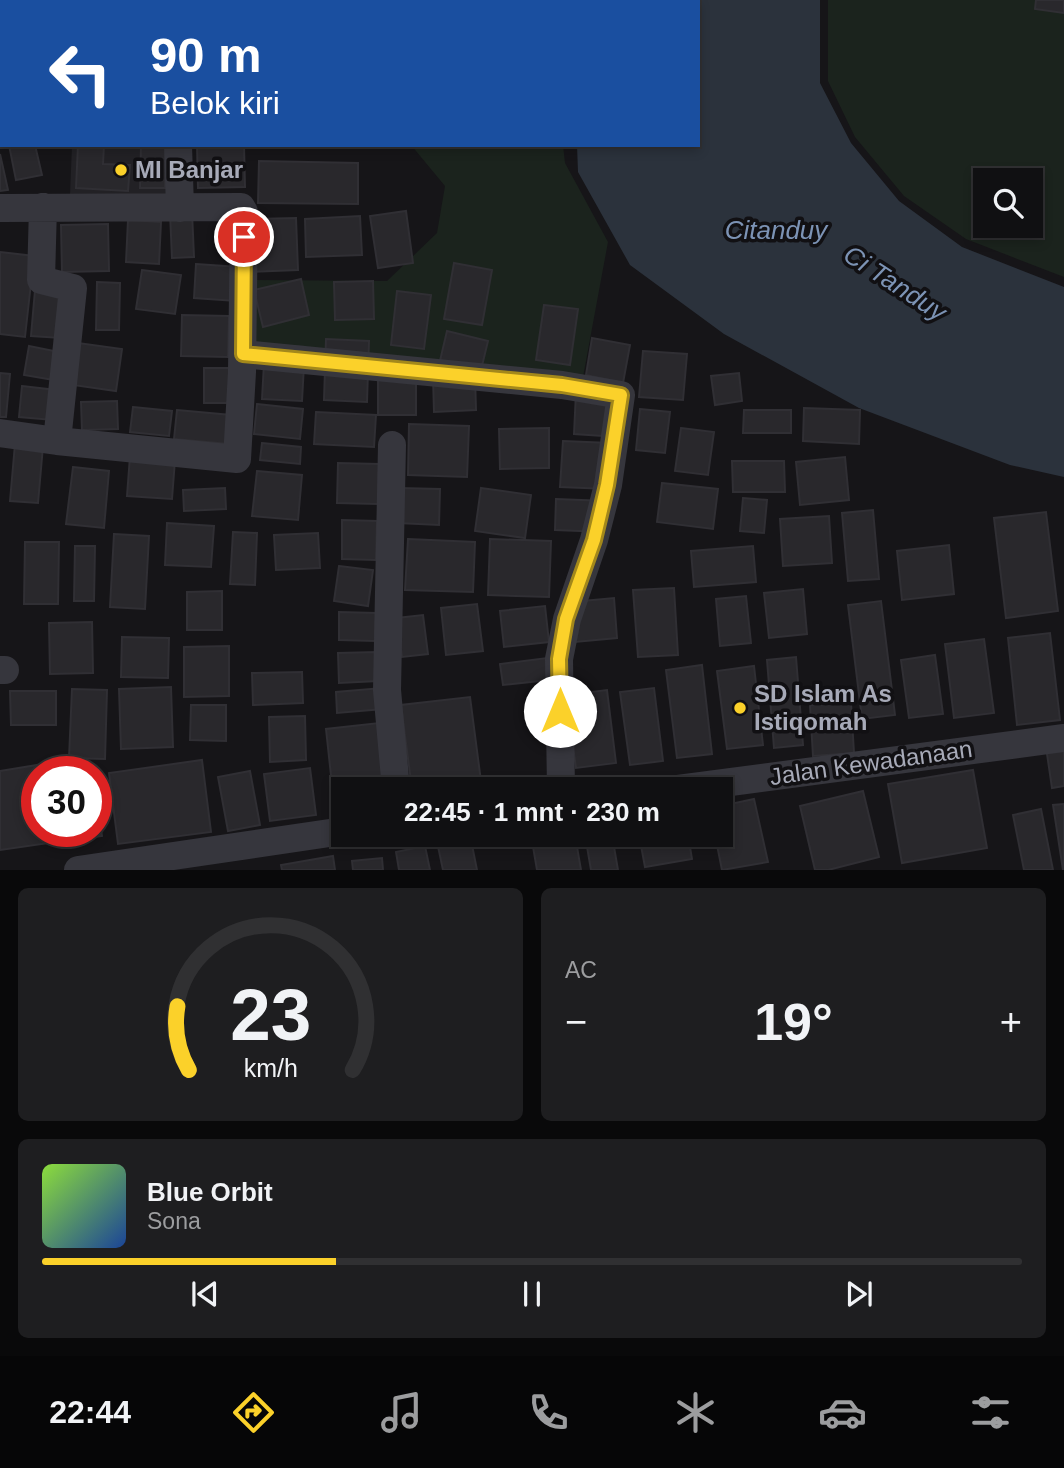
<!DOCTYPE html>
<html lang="id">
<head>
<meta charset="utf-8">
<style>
	:root { --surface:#101012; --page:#1e1e20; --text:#f1f3f6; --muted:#9c9d9f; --line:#303032; --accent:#fbd12a }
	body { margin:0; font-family:Arial,sans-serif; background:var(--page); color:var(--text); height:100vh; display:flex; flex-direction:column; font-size:26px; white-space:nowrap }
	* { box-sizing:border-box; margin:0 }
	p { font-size:23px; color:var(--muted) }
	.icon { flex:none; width:38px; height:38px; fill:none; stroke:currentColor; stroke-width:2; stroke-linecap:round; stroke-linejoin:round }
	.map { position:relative; height:870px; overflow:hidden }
	.drawer { display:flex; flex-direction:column; gap:18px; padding:18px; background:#09090a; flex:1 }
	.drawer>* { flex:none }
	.hud { position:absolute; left:0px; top:0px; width:700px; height:147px; box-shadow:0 4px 10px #0003,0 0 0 2px var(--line); background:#1a4fa0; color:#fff; overflow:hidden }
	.controls { position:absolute; left:973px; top:168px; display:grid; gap:14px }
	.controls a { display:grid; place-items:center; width:70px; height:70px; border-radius:0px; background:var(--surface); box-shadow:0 4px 10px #0003,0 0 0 2px var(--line); font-size:35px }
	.speed { position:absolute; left:21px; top:756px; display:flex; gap:14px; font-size:35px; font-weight:700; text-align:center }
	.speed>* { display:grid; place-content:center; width:91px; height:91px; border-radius:50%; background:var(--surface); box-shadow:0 4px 10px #0003,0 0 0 2px var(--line); line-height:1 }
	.speed .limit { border:10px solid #d22; background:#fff; color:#111 }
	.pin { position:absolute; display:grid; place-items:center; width:60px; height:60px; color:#fff; margin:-30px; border:4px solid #fff; border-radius:50%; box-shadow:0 2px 7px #0007 }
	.me { position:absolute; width:77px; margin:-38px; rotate:0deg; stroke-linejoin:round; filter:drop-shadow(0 0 5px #0008) }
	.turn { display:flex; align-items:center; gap:24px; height:147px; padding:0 35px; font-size:32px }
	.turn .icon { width:91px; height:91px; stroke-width:2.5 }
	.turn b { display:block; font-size:49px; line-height:60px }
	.big { font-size:52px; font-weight:800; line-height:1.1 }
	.drawer .tile { flex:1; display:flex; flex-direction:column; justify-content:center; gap:10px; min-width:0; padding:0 24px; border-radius:10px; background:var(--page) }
	.drawer .dial { align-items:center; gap:0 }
	.dial svg { height:182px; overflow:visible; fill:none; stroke:var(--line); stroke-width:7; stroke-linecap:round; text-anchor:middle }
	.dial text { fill:var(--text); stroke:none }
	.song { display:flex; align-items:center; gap:21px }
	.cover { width:84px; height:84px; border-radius:10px; background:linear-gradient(135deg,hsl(90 70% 55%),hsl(220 70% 35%)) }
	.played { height:7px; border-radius:4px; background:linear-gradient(90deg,var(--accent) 30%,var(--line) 30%) }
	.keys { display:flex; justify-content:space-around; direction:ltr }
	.heat { display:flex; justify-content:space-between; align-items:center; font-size:38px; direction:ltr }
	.drawer .tiles { flex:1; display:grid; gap:18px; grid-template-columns:1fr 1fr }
	.tile:last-child { grid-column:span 2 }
	.trip { position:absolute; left:331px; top:777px; width:402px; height:70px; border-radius:0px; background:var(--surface); box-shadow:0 4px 10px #0003,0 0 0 2px var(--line); font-weight:800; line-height:70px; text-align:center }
	.tabs { display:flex; height:112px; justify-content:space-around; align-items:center; background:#060607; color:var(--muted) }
	.tabs .icon { width:49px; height:49px }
	.tabs .active { color:var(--accent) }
	.tabs b { font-size:32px; color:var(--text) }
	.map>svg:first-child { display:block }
	.built { fill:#222125 }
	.green { fill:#1b231d; fill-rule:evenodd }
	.water { fill:#2b323c }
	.building { fill:#29282c; stroke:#302f34; stroke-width:2 }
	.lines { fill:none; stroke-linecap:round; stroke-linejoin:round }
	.minor { stroke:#36363d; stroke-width:28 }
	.route-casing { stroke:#a3881b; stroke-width:18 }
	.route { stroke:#fbd12a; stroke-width:12 }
	.poi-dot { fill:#fbd12a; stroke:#111013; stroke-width:2.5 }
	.labels { text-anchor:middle; stroke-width:7; stroke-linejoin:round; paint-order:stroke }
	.poi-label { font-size:24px; font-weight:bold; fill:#a7aab8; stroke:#111013; text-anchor:start }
	.street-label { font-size:24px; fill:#a7aab8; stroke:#111013 }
	.water-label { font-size:26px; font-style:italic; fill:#7c93b5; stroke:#111013 }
</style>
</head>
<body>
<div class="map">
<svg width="1064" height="870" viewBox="0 0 1064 870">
	<rect width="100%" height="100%" fill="#161518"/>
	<path class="built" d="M72 145H172L170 197 70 195Z"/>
	<path class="green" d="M360 0H572L361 2Z
		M828 0H1064V277L966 239 904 196 855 137 828 81ZM985 180H1031V226H985Z
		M411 145H563L565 163 608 242 583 377 250 346 253 280 387 281 437 233 445 186Z"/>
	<path class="water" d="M599 0H820V83L851 143 899 201 962 247 1064 287V477L1010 465 859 408 724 334 630 265 578 172 577 145H698V2Z"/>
	<path class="building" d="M0 0 21 2H2L0 27Z
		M1036 0H1064V13L1035 9Z
		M9 145H35L42 175 16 180Z
		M78 145H104L103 164 130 165 128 191 76 188Z
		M141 145H166L165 188H140Z
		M197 145H244L245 187 198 188Z
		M0 154 8 190 0 191Z
		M259 161 358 163V204L258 203Z
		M406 211 413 263 378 268 370 216Z
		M192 212 194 257 172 258 170 213Z
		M360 216 362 255 306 257 305 219Z
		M296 218 298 270 251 272 249 219Z
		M128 220 161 222 159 264 126 262Z
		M108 224 109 271 62 272 61 225Z
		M0 252 34 256 25 337 0 334Z
		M454 263 492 270 482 325 444 319Z
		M196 264 239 267 236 301 194 298Z
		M142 270 181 275 175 314 136 309Z
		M301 279 309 315 263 327 254 290Z
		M373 281 374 319 335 320 334 282Z
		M97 282 120 283 119 330H96Z
		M35 290 65 293 61 338 31 336Z
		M397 291 431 295 424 349 391 345Z
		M544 305 578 309 570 365 536 360Z
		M182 315 229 316 228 357 181 356Z
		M447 331 488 341 480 374 439 365Z
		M592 338 630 345 623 383 586 375Z
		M326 339 369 341 367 402 324 400Z
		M78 343 122 349 116 391 73 385Z
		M265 345 305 347 302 401 262 399Z
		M29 346 59 352 54 380 24 375Z
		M643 351 687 354 683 400 639 397Z
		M204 368H233V403H204Z
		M416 368V415H378V369Z
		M0 373 10 374 6 417H0Z
		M739 373 742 401 715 405 711 376Z
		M475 376 476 410 434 412 433 377Z
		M22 386 56 390 53 420 19 417Z
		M576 392 621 395 618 437 574 434Z
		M117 401 118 429 82 430 81 402Z
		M257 404 303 409 300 439 254 434Z
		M133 407 172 411 169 436 130 432Z
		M804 408 860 410 859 444 803 441Z
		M640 409 670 412 665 453 636 450Z
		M177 410 231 415 229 444 174 439Z
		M744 410H791V433H743Z
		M316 412 376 415 374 447 314 444Z
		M409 424 469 426 467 477 408 475Z
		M549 428V468L500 469 499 429Z
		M681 428 714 432 708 475 675 471Z
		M563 441 610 443 608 489 560 487Z
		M262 443 301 447 300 464 260 460Z
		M15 444 43 446 38 503 10 501Z
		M130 456 175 460 172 499 127 496Z
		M845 457 849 500 800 505 796 462Z
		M732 461H784L785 492H733Z
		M338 463 379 464 378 504 337 503Z
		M73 467 109 471 104 528 66 524Z
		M257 471 302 475 298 520 252 516Z
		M662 483 718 489 713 529 657 522Z
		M225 488 226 509 184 511 183 490Z
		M399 488 440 489 439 525 398 523Z
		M481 488 531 495 525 538 475 531Z
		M743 498 767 500 764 533 740 531Z
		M556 499 606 501 605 532 555 530Z
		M873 510 879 579 848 581 842 513Z
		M1046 512 1058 611 1006 618 994 518Z
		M829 516 832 563 783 566 780 519Z
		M342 520 377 521 376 560 342 559Z
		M167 523 214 526 211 567 165 565Z
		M233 532 257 533 255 585 230 584Z
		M318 533 320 568 276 570 274 535Z
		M114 534 149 536 145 609 110 607Z
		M408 539 475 542 473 592 405 590Z
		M490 539 551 541 549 597 488 595Z
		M25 542H59L58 604H24Z
		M949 545 954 594 902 600 897 551Z
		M75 546H95L94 601H74Z
		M753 546 756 582 694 587 691 551Z
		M339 566 373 570 368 606 334 601Z
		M674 588 678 655 638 657 633 590Z
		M803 589 807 634 769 638 764 593Z
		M222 591V630H187V592Z
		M746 596 751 643 720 646 716 599Z
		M614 598 617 638 575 642 572 602Z
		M881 601 895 715 862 719 848 605Z
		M477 604 483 651 446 655 441 608Z
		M545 606 549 642 504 647 500 611Z
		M339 612 376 613 375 641 339 640Z
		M423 615 428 654 402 657 397 618Z
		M92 622 93 673 50 674 49 623Z
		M1050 633 1060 720 1017 725 1008 638Z
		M122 637 169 638 168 678 121 677Z
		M984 639 994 713 954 718 945 644Z
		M229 646V696L184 697V647Z
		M377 652 378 681 339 683 338 653Z
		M935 655 943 714 909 718 901 660Z
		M555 657 558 679 503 685 500 664Z
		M796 657 803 745 774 748 767 660Z
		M702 665 712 754 677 758 666 670Z
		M754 666 763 745 727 749 717 671Z
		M302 672 303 703 253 705 252 673Z
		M171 687 173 747 121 749 119 689Z
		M382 688 383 709 337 713 336 692Z
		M654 688 663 761 630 765 620 692Z
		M72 689 107 690 105 759 69 758Z
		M607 690 616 763 576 768 566 695Z
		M10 691H56V725H11Z
		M470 697 482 789H412L401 705Z
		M851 703 854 753 813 756 810 705Z
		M191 705H226V741L190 740Z
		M305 716 306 760 270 762 269 717Z
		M379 723 386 789H343V793L333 794 326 729Z
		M1064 745V786L1052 788 1046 747Z
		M202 760 211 832 118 844 109 773Z
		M37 765V831H47L49 843 0 850V771Z
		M310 768 316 815 270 821 264 774Z
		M973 770 987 848 902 863 888 784Z
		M250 771 260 825 228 831 218 777Z
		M863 791 879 857 828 870H815L800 806Z
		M96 799 102 836 66 841 65 831H96Z
		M754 799 768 862 722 870 715 835H721V806Z
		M1064 804V870H1063L1053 805Z
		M1041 809 1053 870H1024L1013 815Z
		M448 835H470L477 870H443L436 837Z
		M531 835H575L581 870H537Z
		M585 835H612L618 870H591Z
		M639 835H688L692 859 645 867Z
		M425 846 430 870H399L396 852Z
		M333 856 335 870H282L281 865Z
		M382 858 383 870H353L352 861Z"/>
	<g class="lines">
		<path class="minor" d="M174 0V2
			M178 145 180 208
			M0 208 241 207 244 212 242 372 237 459 57 441
			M243 354 562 385 621 395 608 485 594 540 567 619 559 659 561 789
			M0 433 57 441 73 288 41 280 43 207
			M392 445 387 690 396 789
			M0 670H5
			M678 789 1064 738
			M78 870 343 831"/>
	</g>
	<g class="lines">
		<defs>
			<path id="route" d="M244 237 243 354 562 385 621 395 607 485 594 540 566 619 559 659 560 711"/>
		</defs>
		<use href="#route" class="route-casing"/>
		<use href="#route" class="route"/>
	</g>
	<g class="poi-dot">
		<circle cx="121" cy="170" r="7"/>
		<circle cx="740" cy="708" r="7"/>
	</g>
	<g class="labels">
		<g class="poi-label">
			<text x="135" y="178">MI Banjar</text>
			<text x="754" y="702">SD Islam As<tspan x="754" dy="28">Istiqomah</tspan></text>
		</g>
		<g class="street-label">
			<text transform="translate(871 763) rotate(-8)" y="8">Jalan Kewadanaan</text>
		</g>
		<g class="water-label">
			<text x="776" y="239">Citanduy</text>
			<text transform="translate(895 283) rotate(33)" y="9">Ci Tanduy</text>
		</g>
	</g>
</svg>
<div class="controls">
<a><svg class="icon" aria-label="search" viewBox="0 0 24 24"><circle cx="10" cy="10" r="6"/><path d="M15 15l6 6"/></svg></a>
</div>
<div class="speed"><div class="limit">30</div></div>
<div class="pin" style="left:244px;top:237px;background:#d93025"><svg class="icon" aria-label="arrive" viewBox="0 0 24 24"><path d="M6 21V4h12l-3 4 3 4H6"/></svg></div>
<svg class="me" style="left:560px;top:711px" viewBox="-20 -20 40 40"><circle r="19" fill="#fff"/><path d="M0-13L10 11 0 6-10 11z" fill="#fbd12a"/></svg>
<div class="trip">22:45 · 1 mnt · 230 m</div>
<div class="hud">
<div class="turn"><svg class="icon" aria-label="left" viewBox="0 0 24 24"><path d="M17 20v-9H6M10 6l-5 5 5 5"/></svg><div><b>90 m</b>Belok kiri</div></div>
</div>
</div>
<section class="drawer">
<div class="tiles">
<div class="tile dial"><svg viewBox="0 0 100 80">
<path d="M14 69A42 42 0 1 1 86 69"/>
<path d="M14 69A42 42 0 0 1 9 41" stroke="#fbd12a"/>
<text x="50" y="56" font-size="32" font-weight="700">23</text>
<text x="50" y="72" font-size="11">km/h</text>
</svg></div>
<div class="tile"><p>AC</p>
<div class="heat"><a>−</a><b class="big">19°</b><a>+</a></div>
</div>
<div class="tile">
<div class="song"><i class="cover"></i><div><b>Blue Orbit</b><p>Sona</p></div></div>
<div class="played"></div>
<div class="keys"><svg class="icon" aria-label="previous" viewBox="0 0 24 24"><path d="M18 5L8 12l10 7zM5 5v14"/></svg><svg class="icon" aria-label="pause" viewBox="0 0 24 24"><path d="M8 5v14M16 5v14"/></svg><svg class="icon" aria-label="next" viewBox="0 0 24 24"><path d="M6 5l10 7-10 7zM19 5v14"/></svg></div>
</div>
</div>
</section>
<nav class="tabs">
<b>22:44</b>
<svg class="icon active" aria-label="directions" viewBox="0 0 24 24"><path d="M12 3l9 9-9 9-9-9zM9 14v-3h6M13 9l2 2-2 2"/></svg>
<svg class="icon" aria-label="music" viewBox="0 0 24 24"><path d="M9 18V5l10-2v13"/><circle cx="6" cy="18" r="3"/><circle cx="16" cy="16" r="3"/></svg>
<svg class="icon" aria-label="phone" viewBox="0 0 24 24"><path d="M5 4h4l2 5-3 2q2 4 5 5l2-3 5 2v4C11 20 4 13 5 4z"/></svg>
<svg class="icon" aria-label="climate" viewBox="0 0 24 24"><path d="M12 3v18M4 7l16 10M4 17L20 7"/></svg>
<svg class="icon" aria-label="car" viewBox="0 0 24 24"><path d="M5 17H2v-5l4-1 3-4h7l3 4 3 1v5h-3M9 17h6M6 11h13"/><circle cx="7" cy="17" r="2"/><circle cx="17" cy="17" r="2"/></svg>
<svg class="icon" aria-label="filters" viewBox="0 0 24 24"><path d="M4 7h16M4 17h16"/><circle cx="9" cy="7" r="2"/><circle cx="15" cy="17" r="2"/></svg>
</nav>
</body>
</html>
